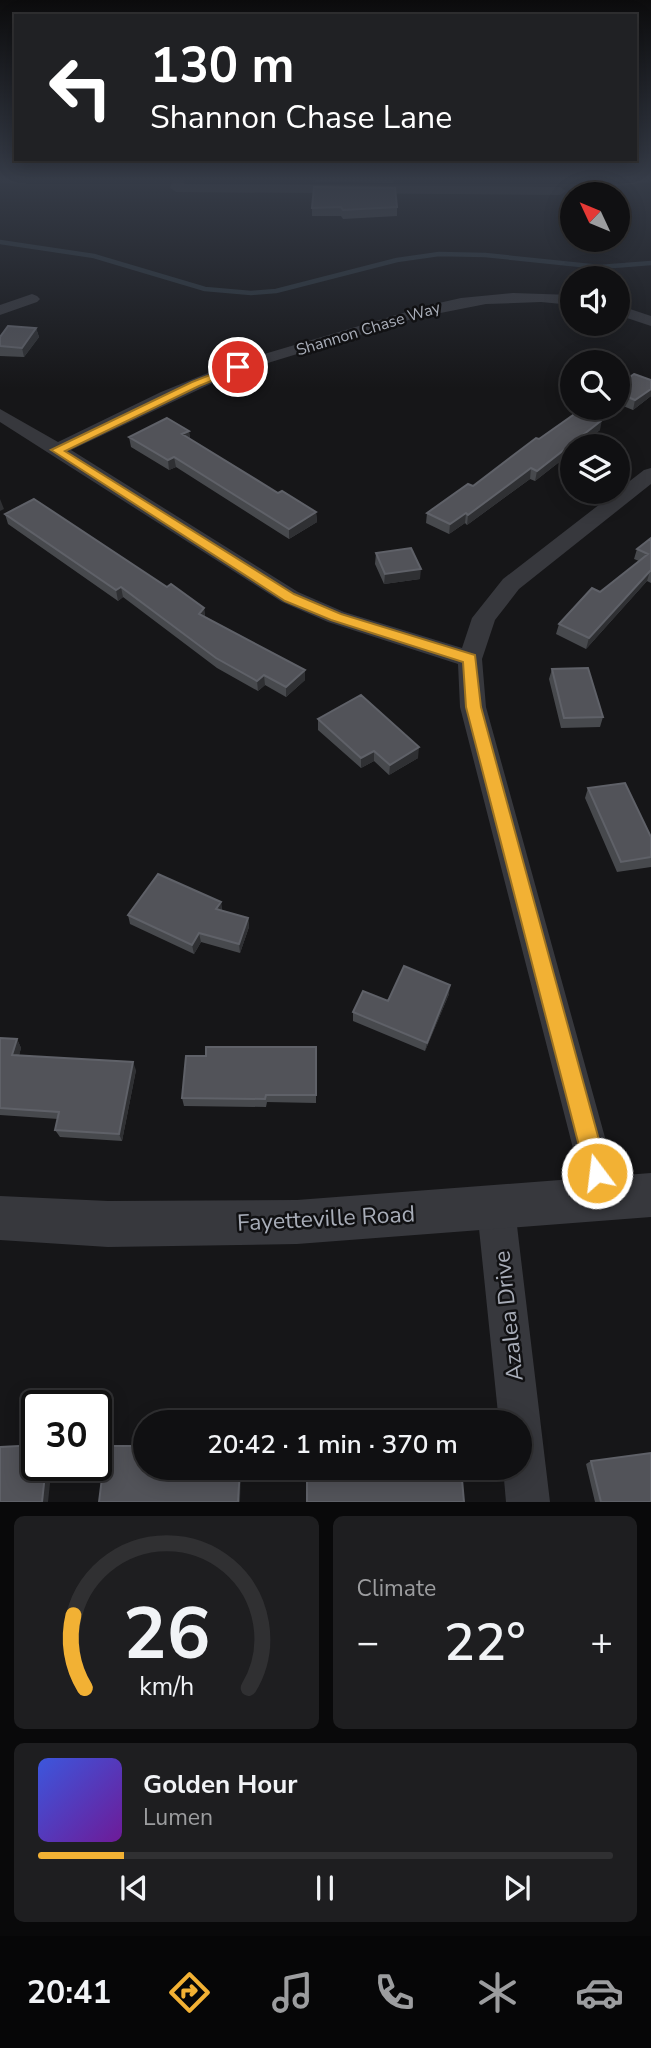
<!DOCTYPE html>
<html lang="en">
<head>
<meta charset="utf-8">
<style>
	:root { --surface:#101012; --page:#1e1e20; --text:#f1f3f6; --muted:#9c9d9f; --line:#303032; --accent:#f2b134 }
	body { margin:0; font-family:"Nunito Sans",sans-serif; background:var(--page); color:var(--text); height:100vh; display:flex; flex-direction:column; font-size:26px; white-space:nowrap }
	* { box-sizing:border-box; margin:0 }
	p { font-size:23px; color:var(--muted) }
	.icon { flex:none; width:38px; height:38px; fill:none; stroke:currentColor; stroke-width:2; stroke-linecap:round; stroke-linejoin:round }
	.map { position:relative; height:1502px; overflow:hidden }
	.sheet { display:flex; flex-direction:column; gap:14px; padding:14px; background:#09090a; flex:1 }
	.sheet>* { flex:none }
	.top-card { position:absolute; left:14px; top:14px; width:623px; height:147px; border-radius:0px; box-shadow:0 4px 18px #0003,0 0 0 2px var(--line); background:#202124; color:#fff; overflow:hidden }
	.needle { width:46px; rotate:314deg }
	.fabs { position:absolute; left:560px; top:182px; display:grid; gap:14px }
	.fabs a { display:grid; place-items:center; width:70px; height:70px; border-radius:50%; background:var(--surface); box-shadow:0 4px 18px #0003,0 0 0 2px var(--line); font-size:35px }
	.speed { position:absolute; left:21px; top:1390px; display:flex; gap:14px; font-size:35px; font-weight:700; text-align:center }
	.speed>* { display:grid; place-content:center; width:91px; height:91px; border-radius:50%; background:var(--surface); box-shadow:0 4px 18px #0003,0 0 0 2px var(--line); line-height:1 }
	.speed .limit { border:4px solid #111; border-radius:10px; background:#fff; color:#111 }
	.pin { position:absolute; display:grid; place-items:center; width:60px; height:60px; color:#fff; margin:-30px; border:4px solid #fff; border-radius:50%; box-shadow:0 2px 7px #0007 }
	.me { position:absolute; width:77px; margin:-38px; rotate:345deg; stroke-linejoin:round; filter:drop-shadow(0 0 5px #0008) }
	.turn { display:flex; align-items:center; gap:24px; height:147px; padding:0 21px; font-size:32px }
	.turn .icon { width:91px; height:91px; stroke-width:2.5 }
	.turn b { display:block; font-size:49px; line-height:60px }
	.big { font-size:52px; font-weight:600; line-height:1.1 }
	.sheet .tile { flex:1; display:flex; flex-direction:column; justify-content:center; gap:10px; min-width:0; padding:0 24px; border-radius:10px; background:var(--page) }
	.sheet .dial { align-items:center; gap:0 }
	.dial svg { height:182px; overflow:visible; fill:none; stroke:var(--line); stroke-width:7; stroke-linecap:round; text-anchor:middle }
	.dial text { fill:var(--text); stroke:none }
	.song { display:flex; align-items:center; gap:21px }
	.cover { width:84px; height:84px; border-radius:10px; background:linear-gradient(135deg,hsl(230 70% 55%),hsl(280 70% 35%)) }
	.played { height:7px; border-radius:4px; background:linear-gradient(90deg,var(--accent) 15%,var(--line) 15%) }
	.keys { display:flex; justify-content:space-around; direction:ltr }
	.heat { display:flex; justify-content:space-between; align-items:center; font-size:38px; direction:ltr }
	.sheet .tiles { flex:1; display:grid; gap:14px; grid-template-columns:1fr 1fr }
	.tile:last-child { grid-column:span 2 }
	.trip { position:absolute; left:133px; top:1410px; width:399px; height:70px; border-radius:35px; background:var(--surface); box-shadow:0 4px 18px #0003,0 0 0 2px var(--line); font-weight:600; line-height:70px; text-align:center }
	.menu { display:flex; height:112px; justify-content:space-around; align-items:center; background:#060607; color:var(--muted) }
	.menu .icon { width:49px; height:49px }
	.menu .selected { color:var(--accent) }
	.menu b { font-size:32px; color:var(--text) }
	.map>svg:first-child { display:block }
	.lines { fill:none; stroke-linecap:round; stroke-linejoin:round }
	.stream { stroke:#2c353c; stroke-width:4.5 }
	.minor { fill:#37383d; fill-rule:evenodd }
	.tertiary { fill:#37383d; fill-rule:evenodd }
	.wall { fill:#47494d }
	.shaded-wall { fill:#2f3033 }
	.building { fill:#525359; stroke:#5f6168; stroke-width:2 }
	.route { fill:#f2b134; stroke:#9d7322; stroke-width:2 }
	.labels { text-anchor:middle; stroke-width:5; stroke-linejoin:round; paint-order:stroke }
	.far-street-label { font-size:16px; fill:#a8adb8; stroke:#111113 }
	.near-street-label { font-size:23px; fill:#a8adb8; stroke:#111113 }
</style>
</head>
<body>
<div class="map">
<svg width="651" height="1502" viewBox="0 0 651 1502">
	<rect width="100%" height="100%" fill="#161618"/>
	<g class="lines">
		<path class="stream" d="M0 242 94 256 205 289 251 293 276 291 397 260 439 254 485 255 600 267 651 263"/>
		<path class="minor" d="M173 179H185L184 184 560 187 566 191 560 195 176 192 170 188Z
			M513 293 572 295V305L541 302 486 304 415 318 271 362 219 380 71 450 298 592 344 612 462 648 472 618 503 579 644 470 651 468V484L519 589 495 620 482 659 486 707 622 1199 617 1212 604 1217 591 1212 586 1199 460 707 458 664 328 622 282 602 0 422V409L58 442 161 392 230 364 430 305 461 298Z
			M32 294 37 296 40 299 37 302 0 315V305Z
			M618 305 651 316V326L618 315Z
			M496 1190 509 1196 515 1209 550 1502H506L503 1468H520V1423H499L477 1209 483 1196Z"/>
		<path class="tertiary" d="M651 1173V1217L297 1244 108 1247 0 1240V1196L108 1201 297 1200Z"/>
	</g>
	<path class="wall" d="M315 179H393V183L315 182Z
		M607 179H651V181L617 186Z
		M397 207V216L343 219 341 216H312V208Z
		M36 328 39 337 24 357 0 356V337Z
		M651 380V396L633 410 618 404V385Z
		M600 430 579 446H572V452L535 481 530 479 467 525 465 523 449 534 426 523 427 513 473 486 539 439Z
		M189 431 190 440 278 493 316 512 317 522 289 539 176 467 169 470 131 447 129 437Z
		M5 514 167 587 204 608 205 617 305 680 286 697 265 685 258 691 217 668 123 597 118 601 8 524Z
		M651 538V583L647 581 586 649 556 634 559 624 639 561 634 559 637 549Z
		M376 553 420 579 384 584 375 564Z
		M552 669 603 717 600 727 561 728 549 679Z
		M318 719 418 758 389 775 374 761 361 768 318 730Z
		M588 788 651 837V867L617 872 585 798Z
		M221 902 222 911 248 918 249 927 240 953 201 942 194 954 130 924 128 915Z
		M449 994 425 1051 353 1021V1012L388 1001Z
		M0 1038 17 1039 21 1048 19 1055 136 1070 122 1141 60 1137 55 1130 58 1119 0 1115Z
		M316 1047V1103L267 1102 266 1107 184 1106 182 1098 206 1056Z
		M591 1461 651 1502H595L586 1464Z"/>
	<path class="shaded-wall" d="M619 179H651V181L617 186Z
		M36 328 39 337 24 357 22 348Z
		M651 389V396L633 410 635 400Z
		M602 420 600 430 579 446H572V452L535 481 537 471Z
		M189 431 190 441 182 434Z
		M174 457 176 467 169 470 168 460Z
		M531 468 530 479 467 525 468 515Z
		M0 499 4 509 0 511Z
		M316 512 317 522 289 539V529Z
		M466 513 465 523 449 534 450 524Z
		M421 569 420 579 384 584 385 574Z
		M650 571 647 581 586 649 589 638Z
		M121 587 123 597 118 601 116 590Z
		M204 608 205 618 199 614Z
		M305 670V680L286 697V687Z
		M264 675 265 685 258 691 257 681Z
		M419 747 418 758 389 775 390 765Z
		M374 751V761L361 768V758Z
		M221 902 222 912 216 909Z
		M248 918 249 927 240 953 239 944Z
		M199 933 201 942 194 954 192 945Z
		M450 985 449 994 425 1051 427 1043Z
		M17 1039 21 1048 17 1063 12 1055Z
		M133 1062 136 1070 122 1141 119 1134Z
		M46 1465H52L48 1502H42Z
		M240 1468H241L240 1502H238Z"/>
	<path class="building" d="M314 187 395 188 397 207 343 210 341 207 312 208Z
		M8 326 36 328 22 348 0 346V337Z
		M634 374 651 380V389L635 400 618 393V385Z
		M579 411 602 420 537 471 531 468 468 515 466 513 450 524 427 513 468 484 473 486 536 438 539 439Z
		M167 418 189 431 182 434 278 493 282 491 316 512 289 529 174 457 168 460 129 437Z
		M34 499 167 587 171 584 204 608 199 614 305 670 286 687 264 675 257 681 216 658 121 587 116 590 5 514Z
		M651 538V571H650L589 638 559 624 592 588 600 592 648 554 637 549Z
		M411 548 421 569 385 574 376 553Z
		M588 668 603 717 564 718 552 669Z
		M361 695 419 747 390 765 374 751 361 758 318 719Z
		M625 783 651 837V857L621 862 588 788Z
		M158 874 221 902 216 909 248 918 239 944 199 933 192 945 128 915Z
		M404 966 450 985 427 1043 353 1012 363 991 388 1001Z
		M0 1038 17 1039 12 1055 133 1062 119 1134 55 1130 59 1112 0 1108Z
		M206 1047H316V1095H266L265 1099 182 1098 186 1056H206Z
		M37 1445V1465H46L42 1502H0V1447Z
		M106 1446H145V1468H240L238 1502H99Z
		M651 1453V1502H601L591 1461Z
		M307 1468H461L464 1502H307Z"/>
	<linearGradient id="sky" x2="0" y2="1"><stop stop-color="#0c0c0d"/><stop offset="0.46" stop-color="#363c48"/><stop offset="1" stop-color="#363c48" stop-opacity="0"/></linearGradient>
	<rect width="651" height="389" fill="url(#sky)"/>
	<path class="route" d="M238 364 243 367 241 369 199 386 65 451 294 594 341 614 475 655 481 707 608 1173 605 1181 597 1184 589 1181 586 1173 466 707 463 662 331 620 285 601 51 450 192 382Z"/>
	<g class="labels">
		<g class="far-street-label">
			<text transform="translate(368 328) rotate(-17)" y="6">Shannon Chase Way</text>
		</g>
		<g class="near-street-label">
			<text transform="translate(326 1218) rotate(-3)" y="8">Fayetteville Road</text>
			<text transform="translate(508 1316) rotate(-96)" y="8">Azalea Drive</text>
		</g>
	</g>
</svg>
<div class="fabs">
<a><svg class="needle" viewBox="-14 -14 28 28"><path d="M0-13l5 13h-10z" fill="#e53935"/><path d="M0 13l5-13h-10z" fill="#9c9d9f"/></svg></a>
<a><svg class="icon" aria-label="sound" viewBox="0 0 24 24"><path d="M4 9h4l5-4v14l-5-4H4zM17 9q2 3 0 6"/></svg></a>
<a><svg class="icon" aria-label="search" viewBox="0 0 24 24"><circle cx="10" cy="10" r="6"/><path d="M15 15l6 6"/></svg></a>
<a><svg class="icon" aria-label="layers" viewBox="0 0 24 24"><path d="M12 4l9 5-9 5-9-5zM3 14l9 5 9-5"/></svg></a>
</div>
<div class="speed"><div class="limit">30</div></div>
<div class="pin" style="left:238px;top:367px;background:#d93025"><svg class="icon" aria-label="arrive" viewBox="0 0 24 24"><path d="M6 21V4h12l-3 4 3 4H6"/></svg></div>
<svg class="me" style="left:597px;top:1173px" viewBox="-20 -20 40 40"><circle r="17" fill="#f2b134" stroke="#fff" stroke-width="3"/><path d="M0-11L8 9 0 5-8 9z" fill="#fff"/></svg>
<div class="trip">20:42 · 1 min · 370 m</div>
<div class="top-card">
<div class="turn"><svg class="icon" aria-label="left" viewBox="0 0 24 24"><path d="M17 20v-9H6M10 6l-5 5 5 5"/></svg><div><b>130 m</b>Shannon Chase Lane</div></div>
</div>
</div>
<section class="sheet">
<div class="tiles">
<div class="tile dial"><svg viewBox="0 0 100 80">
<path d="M14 69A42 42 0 1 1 86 69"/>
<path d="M14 69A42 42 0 0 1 9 37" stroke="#f2b134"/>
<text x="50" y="56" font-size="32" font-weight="700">26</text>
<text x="50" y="72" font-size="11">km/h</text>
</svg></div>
<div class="tile"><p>Climate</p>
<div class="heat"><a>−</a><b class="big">22°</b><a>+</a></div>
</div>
<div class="tile">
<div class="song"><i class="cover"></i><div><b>Golden Hour</b><p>Lumen</p></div></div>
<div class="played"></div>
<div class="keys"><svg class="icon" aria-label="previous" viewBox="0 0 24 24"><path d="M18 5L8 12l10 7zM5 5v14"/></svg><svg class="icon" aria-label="pause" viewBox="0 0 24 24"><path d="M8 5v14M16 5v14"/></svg><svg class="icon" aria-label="next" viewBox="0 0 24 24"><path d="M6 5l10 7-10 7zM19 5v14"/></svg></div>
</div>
</div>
</section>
<nav class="menu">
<b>20:41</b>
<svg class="icon selected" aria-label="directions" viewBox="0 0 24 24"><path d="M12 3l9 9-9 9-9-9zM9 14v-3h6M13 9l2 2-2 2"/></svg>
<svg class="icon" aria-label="music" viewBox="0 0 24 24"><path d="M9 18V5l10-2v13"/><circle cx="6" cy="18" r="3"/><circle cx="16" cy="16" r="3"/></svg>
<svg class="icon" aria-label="phone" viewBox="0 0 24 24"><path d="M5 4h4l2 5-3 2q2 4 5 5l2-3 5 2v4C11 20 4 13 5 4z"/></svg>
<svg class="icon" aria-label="climate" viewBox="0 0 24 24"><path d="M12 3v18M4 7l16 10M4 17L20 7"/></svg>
<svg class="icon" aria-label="car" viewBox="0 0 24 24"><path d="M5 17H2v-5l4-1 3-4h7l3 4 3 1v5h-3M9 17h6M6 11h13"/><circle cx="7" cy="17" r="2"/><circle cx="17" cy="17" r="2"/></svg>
</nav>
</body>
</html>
